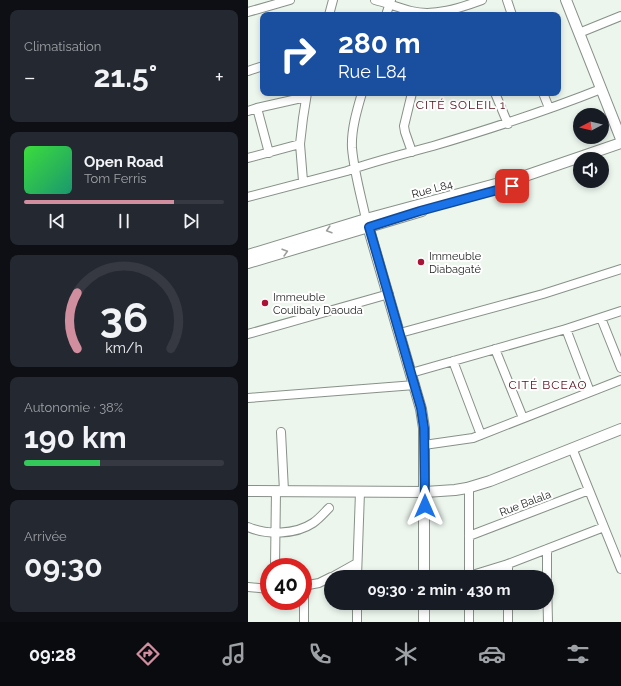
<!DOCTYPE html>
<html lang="fr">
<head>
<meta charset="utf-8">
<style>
	:root { --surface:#171b24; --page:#242831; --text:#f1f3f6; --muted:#9ea1a6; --line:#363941; --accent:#d18e9f }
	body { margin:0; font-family:Raleway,sans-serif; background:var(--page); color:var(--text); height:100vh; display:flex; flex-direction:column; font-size:15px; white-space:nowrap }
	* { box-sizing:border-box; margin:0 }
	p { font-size:13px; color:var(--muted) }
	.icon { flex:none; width:22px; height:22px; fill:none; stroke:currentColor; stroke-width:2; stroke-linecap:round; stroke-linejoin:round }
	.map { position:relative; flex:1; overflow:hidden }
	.panel { display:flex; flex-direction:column; gap:10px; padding:10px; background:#0d0f14; width:248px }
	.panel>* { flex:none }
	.guide { position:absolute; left:12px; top:12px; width:301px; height:84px; border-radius:8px; box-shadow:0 2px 6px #0003; background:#1a4fa0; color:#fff; overflow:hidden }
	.needle { width:26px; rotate:263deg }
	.buttons { position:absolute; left:325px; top:108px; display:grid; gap:8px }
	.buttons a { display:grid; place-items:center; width:36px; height:36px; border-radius:50%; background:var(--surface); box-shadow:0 2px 6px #0003; font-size:20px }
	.speed { position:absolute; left:12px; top:558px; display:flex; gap:8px; font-size:20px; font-weight:700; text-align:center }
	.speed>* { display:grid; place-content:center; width:52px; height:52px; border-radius:50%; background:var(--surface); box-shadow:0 2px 6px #0003; line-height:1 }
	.speed .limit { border:6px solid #d22; background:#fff; color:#111 }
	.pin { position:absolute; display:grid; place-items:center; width:34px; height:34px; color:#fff; margin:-17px; border-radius:8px; box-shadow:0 2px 6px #0006 }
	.me { position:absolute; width:44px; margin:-22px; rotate:0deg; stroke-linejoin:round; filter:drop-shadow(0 0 3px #0008) }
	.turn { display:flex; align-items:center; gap:14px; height:84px; padding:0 12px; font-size:18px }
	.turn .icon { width:52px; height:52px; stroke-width:2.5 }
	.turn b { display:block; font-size:28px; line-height:34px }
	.big { font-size:30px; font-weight:700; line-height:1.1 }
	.panel .widget { flex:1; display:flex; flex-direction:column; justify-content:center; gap:6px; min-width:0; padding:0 14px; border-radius:8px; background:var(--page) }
	.panel .dial { align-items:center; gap:0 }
	.dial svg { height:104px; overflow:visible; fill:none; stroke:var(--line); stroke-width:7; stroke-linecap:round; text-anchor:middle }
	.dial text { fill:var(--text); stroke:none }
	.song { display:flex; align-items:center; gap:12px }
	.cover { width:48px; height:48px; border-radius:6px; background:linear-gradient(135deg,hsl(120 70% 55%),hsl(160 70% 35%)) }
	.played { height:4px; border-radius:2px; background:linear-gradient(90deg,var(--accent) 75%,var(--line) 75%) }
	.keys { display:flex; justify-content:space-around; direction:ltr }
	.heat { display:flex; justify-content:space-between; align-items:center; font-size:22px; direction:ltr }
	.charge { height:6px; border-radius:3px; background:linear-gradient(90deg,#34c759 38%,var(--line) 0) }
	.trip { position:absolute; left:76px; top:570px; width:230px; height:40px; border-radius:20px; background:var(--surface); box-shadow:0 2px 6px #0003; font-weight:700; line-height:40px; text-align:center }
	.tab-bar { display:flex; height:64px; justify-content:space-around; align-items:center; background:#090b0e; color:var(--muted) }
	.tab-bar .icon { width:28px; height:28px }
	.tab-bar .on { color:var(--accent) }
	.tab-bar b { font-size:18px; color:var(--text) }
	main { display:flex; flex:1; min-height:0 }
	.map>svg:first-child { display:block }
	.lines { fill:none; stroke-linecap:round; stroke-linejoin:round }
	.minor-casing { stroke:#889189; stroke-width:10 }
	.tertiary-casing { stroke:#889189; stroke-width:12 }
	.minor { stroke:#fff; stroke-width:8 }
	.tertiary { stroke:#fff; stroke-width:10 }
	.oneway { stroke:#9c9e9c }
	.route-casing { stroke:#114b97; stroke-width:10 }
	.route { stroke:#1a73e8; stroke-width:7 }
	.poi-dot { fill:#aa1335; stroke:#fff; stroke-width:1.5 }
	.labels { text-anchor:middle; stroke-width:4; stroke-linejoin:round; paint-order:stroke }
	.street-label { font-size:11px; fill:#232724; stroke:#fff }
	.poi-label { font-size:11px; fill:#232724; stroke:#fff; text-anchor:start }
	.neighbourhood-label { font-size:12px; letter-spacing:1px; fill:#540e19; stroke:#fff }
</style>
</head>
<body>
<main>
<section class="panel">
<div class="widget"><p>Climatisation</p>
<div class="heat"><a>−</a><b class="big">21.5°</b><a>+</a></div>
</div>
<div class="widget">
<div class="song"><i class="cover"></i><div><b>Open Road</b><p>Tom Ferris</p></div></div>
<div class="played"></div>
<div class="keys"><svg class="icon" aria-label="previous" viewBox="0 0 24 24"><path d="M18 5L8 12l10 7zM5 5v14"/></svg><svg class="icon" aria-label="pause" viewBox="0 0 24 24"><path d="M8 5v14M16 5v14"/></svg><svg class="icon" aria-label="next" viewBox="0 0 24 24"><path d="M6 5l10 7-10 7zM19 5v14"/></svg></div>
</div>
<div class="widget dial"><svg viewBox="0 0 100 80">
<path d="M14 69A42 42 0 1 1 86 69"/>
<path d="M14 69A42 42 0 0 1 14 26" stroke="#d18e9f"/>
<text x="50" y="56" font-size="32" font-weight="700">36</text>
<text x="50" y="72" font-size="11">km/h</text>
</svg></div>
<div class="widget"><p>Autonomie · 38%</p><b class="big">190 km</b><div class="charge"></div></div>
<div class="widget"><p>Arrivée</p><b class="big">09:30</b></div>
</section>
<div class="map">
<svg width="373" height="622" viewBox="0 0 373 622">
	<rect width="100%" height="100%" fill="#ecf6ed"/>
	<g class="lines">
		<defs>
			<path id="minor" d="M127 0C139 3 151 8 163 11 186 17 212 8 234 0
				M259 0 264 15
				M0 12 42 0
				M81 15 85 0
				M138 15 143 0
				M331 33 373 16
				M0 71 15 66
				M114 93C109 110 103 130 104 148 106 172 113 196 118 219
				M247 93 260 124
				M295 93 301 108
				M9 108 58 97
				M0 111 9 108 21 153
				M164 152 157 132 156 126 164 93
				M0 158 52 144
				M55 181 52 144 55 118 59 93
				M0 197 99 171C127 161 156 154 185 146 242 129 298 111 353 89
				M353 318 373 368
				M318 329 342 392
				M152 333 295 294 373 269
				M0 334 141 294
				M247 349 275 418
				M205 361 233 435
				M163 373 318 329 373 311
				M0 398 167 385
				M33 432 36 491
				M176 445 225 438 373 380
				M324 448 373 569
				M0 527C19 535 47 535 65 523 71 519 76 513 81 508
				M221 536 341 490
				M299 549V577
				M260 564V577
				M27 567 28 491
				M221 576 260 564 356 527
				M84 577 109 563
				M109 577 112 492
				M221 577V487
				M299 579 300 622
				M55 586 71 583 83 577
				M0 587 21 589
				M260 603V622
				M56 622V586
				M109 622V603
				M221 622V603"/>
			<path id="tertiary" d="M318 0 373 139
				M118 219 173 409 176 428V577
				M0 255 118 219 274 177 373 143
				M0 263 174 211
				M0 491 177 492 207 490 219 488 242 481 373 429
				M176 622V603"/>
		</defs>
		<use href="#minor" class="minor-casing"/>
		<use href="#tertiary" class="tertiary-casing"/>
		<use href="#minor" class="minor"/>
		<use href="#tertiary" class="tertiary"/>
	</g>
	<defs><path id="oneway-chevron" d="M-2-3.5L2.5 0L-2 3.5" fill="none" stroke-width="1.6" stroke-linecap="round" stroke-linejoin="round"/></defs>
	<g class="oneway">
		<use href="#oneway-chevron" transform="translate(81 230) rotate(163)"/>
		<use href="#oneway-chevron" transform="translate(37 252) rotate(-16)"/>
	</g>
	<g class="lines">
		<defs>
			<path id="route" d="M177 506 176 428 173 408 121 227 172 211 264 186"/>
		</defs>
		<use href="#route" class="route-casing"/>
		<use href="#route" class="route"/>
	</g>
	<g class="poi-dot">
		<circle cx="173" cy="262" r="4"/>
		<circle cx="17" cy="303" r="4"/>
	</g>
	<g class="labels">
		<g class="street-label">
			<text transform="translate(184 189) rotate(-15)" y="4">Rue L84</text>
			<text transform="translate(277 503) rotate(-21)" y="4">Rue Balala</text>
		</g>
		<g class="poi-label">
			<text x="181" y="260">Immeuble<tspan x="181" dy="13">Diabagaté</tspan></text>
			<text x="25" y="301">Immeuble<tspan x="25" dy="13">Coulibaly Daouda</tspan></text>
		</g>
		<g class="neighbourhood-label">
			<text x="213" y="109">CITÉ SOLEIL 1</text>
			<text x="300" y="389">CITÉ BCEAO</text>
		</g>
	</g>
</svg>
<div class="buttons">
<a><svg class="needle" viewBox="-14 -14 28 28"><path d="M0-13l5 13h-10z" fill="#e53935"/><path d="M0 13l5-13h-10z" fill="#9ea1a6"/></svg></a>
<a><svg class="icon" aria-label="sound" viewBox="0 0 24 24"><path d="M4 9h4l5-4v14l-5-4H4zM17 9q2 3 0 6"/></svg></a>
</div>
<div class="speed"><div class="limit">40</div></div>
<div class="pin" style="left:264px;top:186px;background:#d93025"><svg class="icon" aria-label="arrive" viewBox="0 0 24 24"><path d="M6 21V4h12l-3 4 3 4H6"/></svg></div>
<svg class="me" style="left:177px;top:506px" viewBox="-20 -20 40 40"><path d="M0-17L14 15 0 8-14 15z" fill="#1a73e8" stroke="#fff" stroke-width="4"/></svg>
<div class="trip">09:30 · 2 min · 430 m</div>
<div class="guide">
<div class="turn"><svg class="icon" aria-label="right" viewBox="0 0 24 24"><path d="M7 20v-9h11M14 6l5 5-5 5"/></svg><div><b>280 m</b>Rue L84</div></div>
</div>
</div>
</main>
<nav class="tab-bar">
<b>09:28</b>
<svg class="icon on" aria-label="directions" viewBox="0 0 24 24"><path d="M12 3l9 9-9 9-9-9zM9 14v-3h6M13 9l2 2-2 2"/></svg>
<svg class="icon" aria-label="music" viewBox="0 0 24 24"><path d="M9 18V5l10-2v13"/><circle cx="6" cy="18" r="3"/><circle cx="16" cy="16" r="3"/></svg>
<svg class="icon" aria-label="phone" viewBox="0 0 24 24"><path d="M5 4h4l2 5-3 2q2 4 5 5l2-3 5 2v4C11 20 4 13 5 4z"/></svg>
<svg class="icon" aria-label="climate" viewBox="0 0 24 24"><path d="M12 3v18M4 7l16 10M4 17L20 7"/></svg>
<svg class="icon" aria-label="car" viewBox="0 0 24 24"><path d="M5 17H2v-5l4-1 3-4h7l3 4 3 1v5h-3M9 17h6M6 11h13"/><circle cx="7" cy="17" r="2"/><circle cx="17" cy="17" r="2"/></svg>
<svg class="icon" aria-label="filters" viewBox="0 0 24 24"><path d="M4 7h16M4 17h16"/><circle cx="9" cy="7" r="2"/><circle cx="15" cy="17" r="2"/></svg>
</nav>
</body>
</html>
